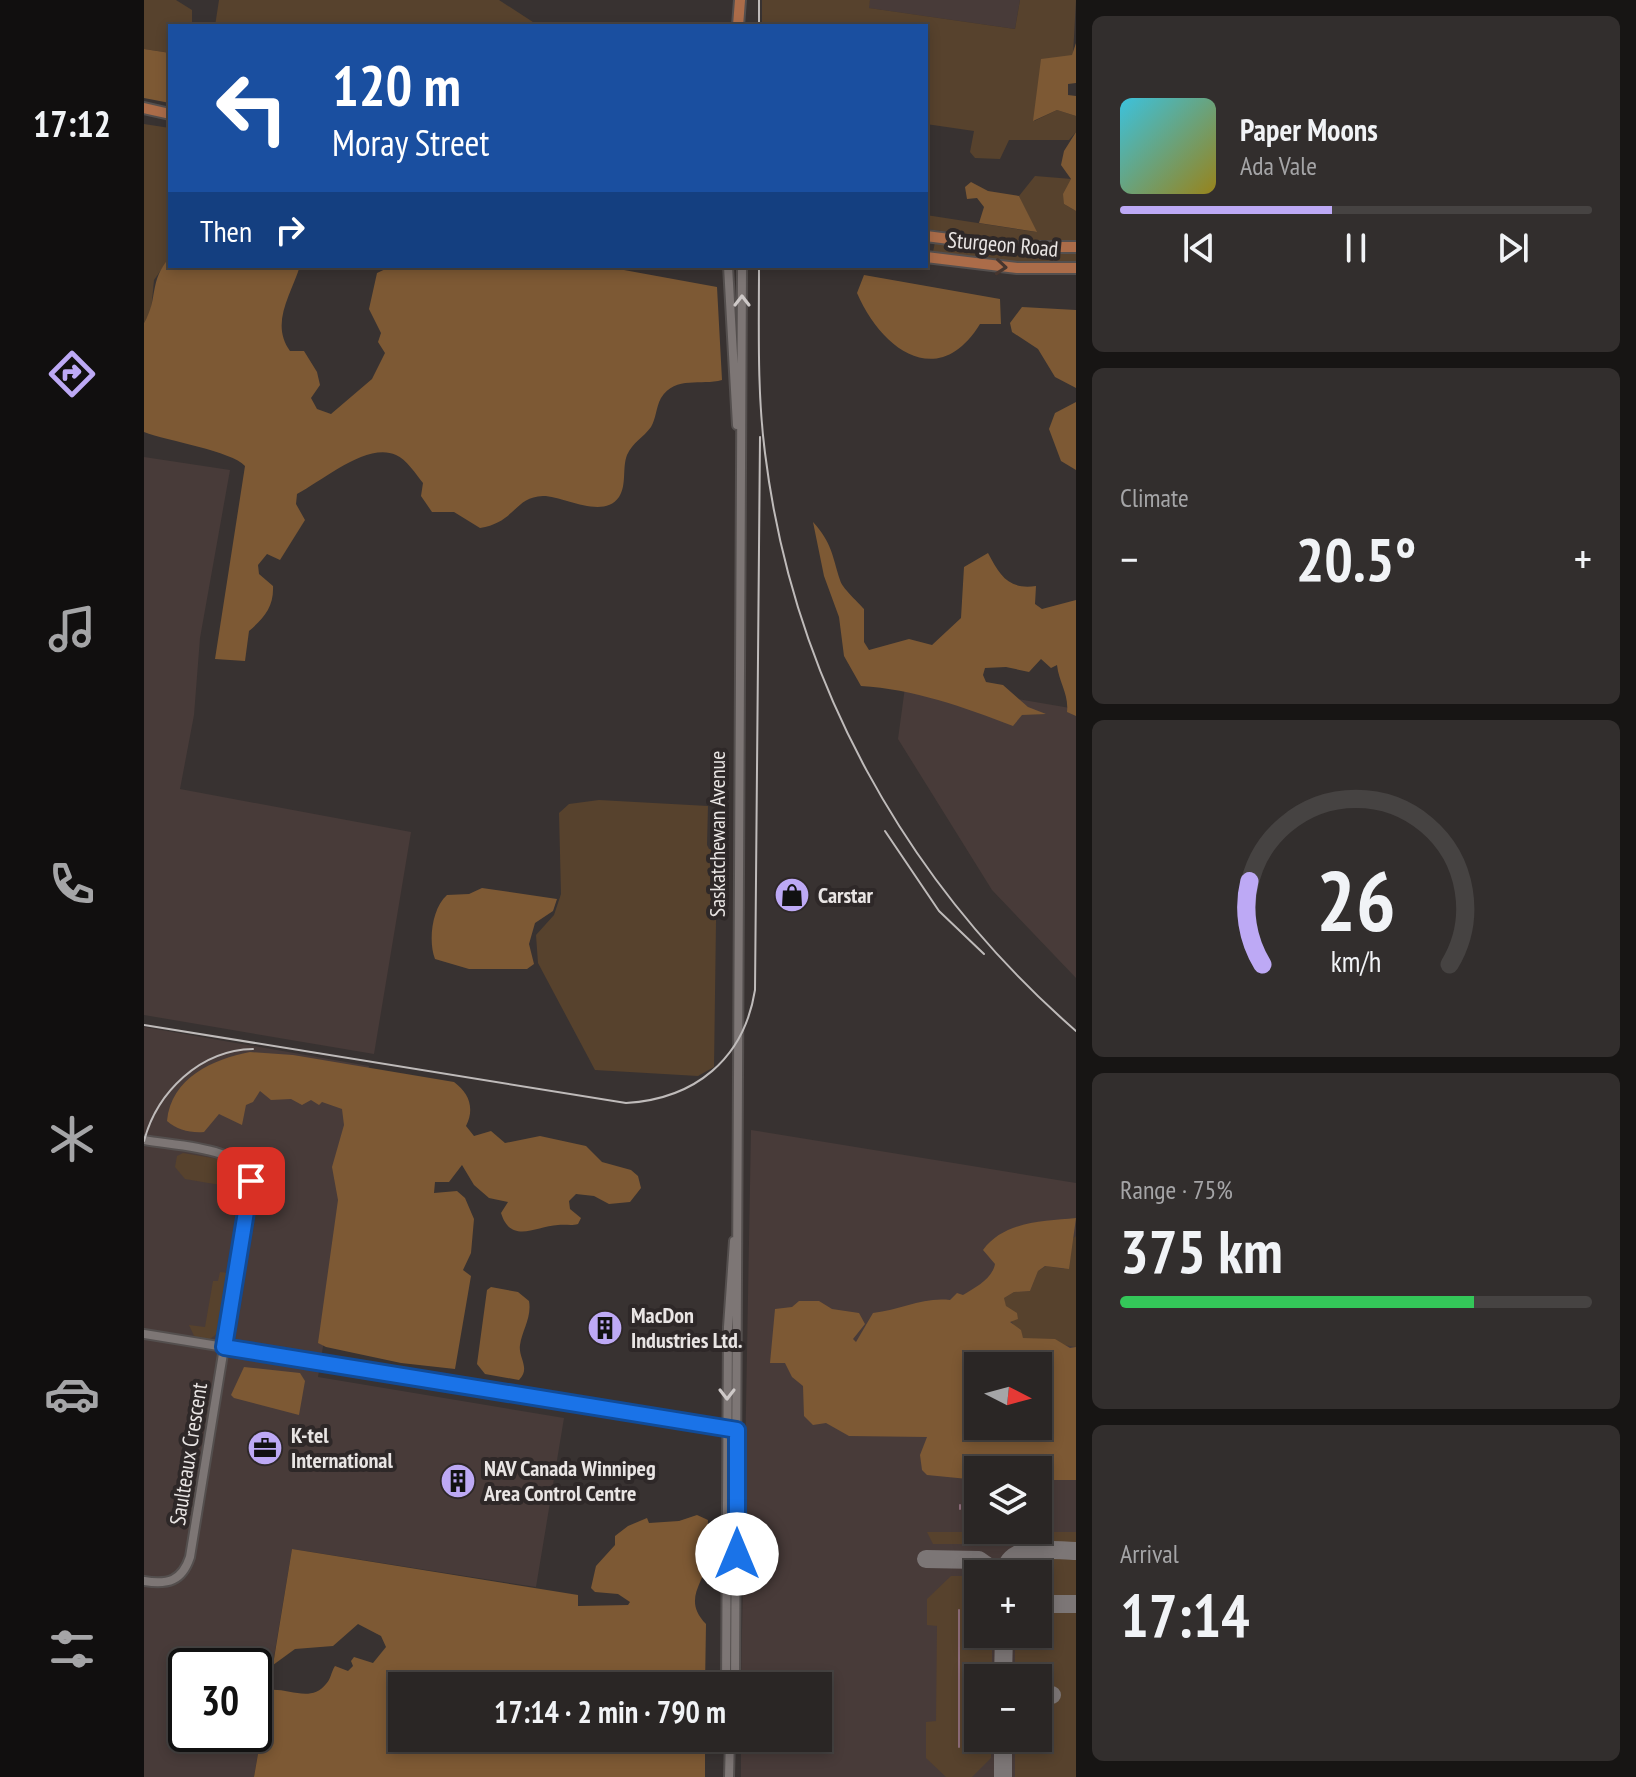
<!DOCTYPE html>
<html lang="en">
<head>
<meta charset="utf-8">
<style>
	:root { --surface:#2a2625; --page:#322e2d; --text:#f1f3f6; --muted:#a5a5a7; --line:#464342; --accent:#bda9f5 }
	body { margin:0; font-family:"PT Sans Narrow",sans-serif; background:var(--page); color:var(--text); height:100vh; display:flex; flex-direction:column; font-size:30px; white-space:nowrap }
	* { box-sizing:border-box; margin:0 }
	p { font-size:26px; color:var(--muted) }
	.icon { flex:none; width:44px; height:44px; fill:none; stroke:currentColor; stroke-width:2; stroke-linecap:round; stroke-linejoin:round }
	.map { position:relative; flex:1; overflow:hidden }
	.drawer { display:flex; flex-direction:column; gap:16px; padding:16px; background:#171514; width:560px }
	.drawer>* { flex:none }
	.top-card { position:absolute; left:24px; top:24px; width:760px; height:244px; border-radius:0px; box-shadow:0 4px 12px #0003,0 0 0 2px var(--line); background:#1a4fa0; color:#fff; overflow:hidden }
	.needle { width:52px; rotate:96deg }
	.buttons { position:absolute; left:820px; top:1352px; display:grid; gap:16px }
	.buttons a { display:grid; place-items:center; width:88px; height:88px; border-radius:0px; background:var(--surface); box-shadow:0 4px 12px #0003,0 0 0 2px var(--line); font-size:40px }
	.speed { position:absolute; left:24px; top:1648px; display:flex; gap:16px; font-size:40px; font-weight:700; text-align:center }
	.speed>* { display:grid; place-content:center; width:104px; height:104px; border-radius:50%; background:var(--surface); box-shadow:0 4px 12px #0003,0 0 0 2px var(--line); line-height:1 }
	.speed .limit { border:4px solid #111; border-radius:12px; background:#fff; color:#111 }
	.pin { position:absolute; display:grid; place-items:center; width:68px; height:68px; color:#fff; margin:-34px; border-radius:16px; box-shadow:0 4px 12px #0006 }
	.me { position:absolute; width:88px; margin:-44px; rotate:0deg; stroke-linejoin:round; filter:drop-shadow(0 0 6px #0008) }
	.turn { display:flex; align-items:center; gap:28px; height:168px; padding:0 32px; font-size:36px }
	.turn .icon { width:104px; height:104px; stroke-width:2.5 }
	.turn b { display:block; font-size:56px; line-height:68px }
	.then { display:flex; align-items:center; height:76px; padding:0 32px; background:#0003; gap:16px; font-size:30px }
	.big { font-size:60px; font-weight:800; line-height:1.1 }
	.drawer .card { flex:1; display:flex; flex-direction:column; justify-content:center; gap:12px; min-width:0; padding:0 28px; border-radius:12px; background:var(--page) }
	.drawer .dial { align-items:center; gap:0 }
	.dial svg { height:208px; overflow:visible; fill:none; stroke:var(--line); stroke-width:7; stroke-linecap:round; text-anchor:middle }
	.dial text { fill:var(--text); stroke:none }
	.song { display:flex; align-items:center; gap:24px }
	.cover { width:96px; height:96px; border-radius:12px; background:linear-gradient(135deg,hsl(190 70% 55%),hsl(50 70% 35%)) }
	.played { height:8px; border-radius:4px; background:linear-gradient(90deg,var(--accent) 45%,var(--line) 45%) }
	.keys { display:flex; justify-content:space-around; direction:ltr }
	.heat { display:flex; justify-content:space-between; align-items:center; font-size:44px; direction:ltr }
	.charge { height:12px; border-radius:6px; background:linear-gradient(90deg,#34c759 75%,var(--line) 0) }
	.trip { position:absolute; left:244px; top:1672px; width:444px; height:80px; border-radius:0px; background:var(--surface); box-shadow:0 4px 12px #0003,0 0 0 2px var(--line); font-weight:800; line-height:80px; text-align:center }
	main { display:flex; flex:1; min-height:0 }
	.dock { display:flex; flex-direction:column; width:144px; justify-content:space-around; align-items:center; background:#110f0f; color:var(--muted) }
	.dock .icon { width:56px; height:56px }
	.dock .current { color:var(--accent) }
	.dock b { font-size:36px; color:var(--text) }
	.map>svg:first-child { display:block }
	.built { fill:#483b39; fill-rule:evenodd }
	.green { fill:#57422d }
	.forest { fill:#7d5934; fill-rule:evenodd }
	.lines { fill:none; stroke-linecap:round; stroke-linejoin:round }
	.stream { stroke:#8e6d7b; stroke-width:2 }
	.taxiway { stroke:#7c7676; stroke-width:18 }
	.minor-casing { stroke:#544f4e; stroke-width:12 }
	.major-casing { stroke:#544f4e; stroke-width:14 }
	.minor { stroke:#7d7675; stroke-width:8 }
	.major { stroke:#ab6c49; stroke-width:10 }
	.rail { stroke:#bfbbba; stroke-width:2 }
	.oneway { stroke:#47362f }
	.oneway2 { stroke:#cec9c8 }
	.route-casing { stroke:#114b97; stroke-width:20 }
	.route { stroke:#1a73e8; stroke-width:14 }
	.labels { text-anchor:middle; stroke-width:8; stroke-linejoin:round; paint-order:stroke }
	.street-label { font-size:22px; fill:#e9e5e4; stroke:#2e2828 }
	.poi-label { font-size:22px; font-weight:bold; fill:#e9e5e4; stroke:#2e2828; text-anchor:start }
</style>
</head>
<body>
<main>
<nav class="dock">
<b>17:12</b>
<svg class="icon current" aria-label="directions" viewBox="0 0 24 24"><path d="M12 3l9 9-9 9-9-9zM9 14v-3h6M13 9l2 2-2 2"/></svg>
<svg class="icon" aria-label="music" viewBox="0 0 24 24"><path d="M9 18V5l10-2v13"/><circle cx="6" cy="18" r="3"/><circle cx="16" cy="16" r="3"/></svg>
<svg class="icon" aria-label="phone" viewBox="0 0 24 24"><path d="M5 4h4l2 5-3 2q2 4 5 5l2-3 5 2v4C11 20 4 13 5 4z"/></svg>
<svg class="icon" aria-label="climate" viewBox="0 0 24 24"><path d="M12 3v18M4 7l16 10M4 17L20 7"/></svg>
<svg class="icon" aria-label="car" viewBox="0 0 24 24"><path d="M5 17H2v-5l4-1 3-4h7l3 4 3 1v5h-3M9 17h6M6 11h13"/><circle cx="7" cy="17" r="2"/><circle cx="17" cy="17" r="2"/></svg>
<svg class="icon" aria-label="filters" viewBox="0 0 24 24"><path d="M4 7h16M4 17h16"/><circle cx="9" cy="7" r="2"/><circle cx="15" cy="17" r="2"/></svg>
</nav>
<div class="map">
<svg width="932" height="1777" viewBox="0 0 932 1777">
	<rect width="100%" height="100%" fill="#383231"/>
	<path class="built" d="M726 0H876L871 29 724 8Z
		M0 457 86 470 56 638 50 715 36 789 267 832 230 1054 0 1015Z
		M762 680 932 709V978L848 890 754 739Z
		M0 1027 225 1066 174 1377 420 1418 392 1587 148 1549 110 1777H0ZM42 1666H110V1734H42Z
		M607 1130 932 1183V1777H597V1738H674V1686H597ZM834 1366H894V1426H834ZM834 1470H894V1530H834ZM834 1574H894V1634H834ZM834 1678H894V1738H834Z"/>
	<path class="green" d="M0 0H32L48 10V26H26V53L0 49Z
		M75 0H355L395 26H71Z
		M618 0H726L725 8 871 29 876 0H932L929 55 890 121 913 110 932 116V132L925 140H865L856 159 831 158 826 152 830 131 782 124V26H618Z
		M0 124 26 128V257L10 280 7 311 0 323Z
		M891 176 928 179 920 204 932 211V241L893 243 782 229V215L892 232 875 196Z
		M791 242 871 252H932V264C883 265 836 261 789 252Z
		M455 800 564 806 563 845 565 849 573 850 570 1067 554 1076 451 1070 394 963 392 935 410 915 417 894 415 813 425 804Z
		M39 1153 86 1161 100 1174 102 1190 97 1193 91 1192 88 1187 41 1179 31 1167 33 1156Z
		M932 1236V1347L879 1338C869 1326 862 1313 860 1298L870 1292 886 1291 894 1271 902 1266 920 1269 927 1254 926 1241Z
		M76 1272 85 1273 88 1278 79 1329 66 1339 51 1338 45 1325 61 1327 69 1281H74Z
		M783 1532H932V1544H789Z
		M883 1557H932V1599H894V1574H872Z
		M807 1576H825L834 1585V1634H848V1678H834V1738H847V1758L828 1777H802L782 1758V1722L792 1721 793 1626 783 1625V1599Z
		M894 1608H932V1777H871V1738H894V1678H871V1634H894Z"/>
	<path class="forest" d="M932 43V83L924 84V95L932 96V116L913 110 889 121 897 59 928 55Z
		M0 49 26 53V103L0 98Z
		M932 132V211L920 204 919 194 927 179 917 165 920 151Z
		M827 182 844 191 875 196 893 232 835 223 840 207 833 198 823 199 821 187Z
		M26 257V266H156C147 295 126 323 146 351H160L173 372 176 385 167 398 173 409 187 414 228 379 241 353 234 342 237 333 225 309 233 273 248 266H458L573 287 578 380C557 386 532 375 517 398 512 407 512 419 507 427 499 438 489 442 483 455 478 468 483 485 475 497 459 520 420 496 399 496 370 497 372 522 336 528L310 512H288L277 496 279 483C272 474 262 459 252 455 223 442 180 480 153 494L152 504 161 520 136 560 123 554 114 565 115 574 129 586C130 607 120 618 105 631L101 661 71 659 101 466C88 451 23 441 0 432V323C15 298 4 282 26 257Z
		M720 275 856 299 857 324H836C794 392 737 349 713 293Z
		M878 307 932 310V388L911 377 894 349 868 332 866 323Z
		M932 402V470L917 461 905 429 911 413Z
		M669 522C688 543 688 555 696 580 698 588 713 601 720 609V642L725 650 765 639 788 645 817 618 820 567 844 553C856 576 865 590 892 586L891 604 898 609 932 600V716L923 712C925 694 915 683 913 665L907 668 897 659 885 672 862 667 841 668 839 675 842 682 859 685 884 707 902 714 878 715 869 726C820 707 769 689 717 686L700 656 695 617 680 576Z
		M338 888 413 899 409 911 391 923 385 944 390 964 383 969H325L291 959C284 941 288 908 303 895L325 894Z
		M106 1052 149 1055 310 1082C325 1093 331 1108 322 1126L330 1136 347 1131 361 1143 396 1136 442 1146 458 1162 487 1170 494 1176 497 1188 486 1202 465 1204 450 1196 432 1194 425 1201 426 1209 437 1218 434 1224C427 1226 422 1224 414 1225 392 1226 367 1245 357 1213L364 1202 345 1198 330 1185 318 1165 305 1182H291L290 1193 313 1191 321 1198 330 1219 327 1253 319 1270 327 1276 311 1369 257 1363 182 1347 174 1343 194 1200 188 1167 200 1125 198 1109 178 1102 175 1105 167 1100 158 1105 147 1099 127 1100 116 1091 109 1102 102 1105 98 1125 75 1114 60 1132C46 1133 33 1130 23 1121 27 1078 69 1059 106 1052Z
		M932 1218 925 1269 901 1266 894 1271 886 1291 870 1292 860 1298 862 1306 873 1313 874 1319 866 1322 877 1330 879 1338 911 1339 926 1348 932 1347V1480H894V1470H834V1480L783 1475 778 1470 776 1455 783 1437 705 1436 682 1423 669 1425 660 1416 659 1386 648 1377 641 1363H626L631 1309 648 1307 655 1301H675L688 1309 715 1313 721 1324 709 1339 712 1342 729 1313C757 1310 778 1297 806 1300L813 1293 819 1295C832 1287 848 1279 851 1264L839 1250C860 1221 900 1221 932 1218ZM834 1366H894V1426H834Z
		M347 1287 374 1292 385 1301C388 1317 378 1331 376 1345 374 1358 387 1368 375 1380L341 1374 333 1364 343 1290Z
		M100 1367 156 1373 161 1381 155 1415 90 1398 87 1395Z
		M553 1515 564 1520C563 1532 568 1548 565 1559 558 1585 539 1600 562 1624L561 1686H258V1738H561V1777H110L125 1690C145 1688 167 1703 182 1684 187 1679 187 1672 191 1666L204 1671 209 1666 207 1661 210 1657 229 1663 242 1647 237 1636 214 1624 189 1646 151 1649 129 1665 148 1549 434 1595V1606L484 1605 486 1602 474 1594 451 1592 447 1588 452 1566 471 1545V1536L484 1526 503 1518 505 1523 535 1521Z"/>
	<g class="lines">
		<path class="stream" d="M816 1509V1505
			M815 1747V1610"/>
		<path class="taxiway" d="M782 1559 835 1560 855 1574
			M860 1574C866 1541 907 1551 932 1551
			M894 1604H932
			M859 1678 860 1634
			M894 1695H908
			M859 1777V1738"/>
		<defs>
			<path id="minor" d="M584 266 593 425
				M0 1140C30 1146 100 1146 107 1181L46 1557C38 1581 24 1585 0 1581
				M0 1334 593 1430
				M582 1686 584 1327 590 1241
				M591 1686 598 266
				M585 1777 586 1738"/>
			<path id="major" d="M594 26 596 0
				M0 108 26 114
				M782 236 867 247H932
				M782 257 873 268H932"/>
		</defs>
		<use href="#minor" class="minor-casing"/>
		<use href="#major" class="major-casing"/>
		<use href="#minor" class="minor"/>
		<use href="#major" class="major"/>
		<path class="rail" d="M615 26V0
			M615 266C615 329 613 391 621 453 649 679 761 882 932 1031
			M741 831 795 911 840 954
			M0 1025 482 1103C551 1099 600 1059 611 990L616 437
			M0 1141C13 1092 56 1050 109 1049"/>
	</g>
	<defs><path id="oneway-chevron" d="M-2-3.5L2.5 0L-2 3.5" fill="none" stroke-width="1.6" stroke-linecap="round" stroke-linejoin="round" transform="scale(2)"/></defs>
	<use class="oneway" href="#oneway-chevron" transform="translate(857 267) rotate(5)"/>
	<g class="oneway2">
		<use href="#oneway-chevron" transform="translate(598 301) rotate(-90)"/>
		<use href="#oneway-chevron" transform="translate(583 1394) rotate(90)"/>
	</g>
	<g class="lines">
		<defs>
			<path id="route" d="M107 1181 80 1347 593 1430V1554"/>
		</defs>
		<use href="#route" class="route-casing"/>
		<use href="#route" class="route"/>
	</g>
	<defs>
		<symbol id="shop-disc" viewBox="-11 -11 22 22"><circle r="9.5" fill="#bda9f5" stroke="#2e2828"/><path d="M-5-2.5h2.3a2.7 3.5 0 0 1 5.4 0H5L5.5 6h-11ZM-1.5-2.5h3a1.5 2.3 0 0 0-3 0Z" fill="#111"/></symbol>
		<symbol id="building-disc" viewBox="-11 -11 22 22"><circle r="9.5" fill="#bda9f5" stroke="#2e2828"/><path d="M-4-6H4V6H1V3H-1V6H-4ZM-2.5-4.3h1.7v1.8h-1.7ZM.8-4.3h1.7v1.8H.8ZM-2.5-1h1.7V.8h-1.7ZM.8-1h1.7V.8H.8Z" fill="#111"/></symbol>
		<symbol id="office-disc" viewBox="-11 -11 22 22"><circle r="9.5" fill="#bda9f5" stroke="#2e2828"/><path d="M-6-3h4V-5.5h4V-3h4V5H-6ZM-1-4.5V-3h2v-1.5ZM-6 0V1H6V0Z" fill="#111"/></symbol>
	</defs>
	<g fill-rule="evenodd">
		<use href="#shop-disc" x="628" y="875" width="40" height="40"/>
		<use href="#building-disc" x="441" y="1308" width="40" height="40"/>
		<use href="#office-disc" x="101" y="1428" width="40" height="40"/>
		<use href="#building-disc" x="294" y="1461" width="40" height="40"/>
	</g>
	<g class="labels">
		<g class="street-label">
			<text transform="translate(859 244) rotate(5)" y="8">Sturgeon Road</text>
			<text transform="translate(573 834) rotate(-90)" y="8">Saskatchewan Avenue</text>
			<text transform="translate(44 1454) rotate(-81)" y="8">Saulteaux Crescent</text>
		</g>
		<g class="poi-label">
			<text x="674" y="903">Carstar</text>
			<text x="487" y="1323">MacDon<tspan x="487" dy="25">Industries Ltd.</tspan></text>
			<text x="147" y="1443">K-tel<tspan x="147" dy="25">International</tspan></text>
			<text x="340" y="1476">NAV Canada Winnipeg<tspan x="340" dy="25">Area Control Centre</tspan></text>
		</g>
	</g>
</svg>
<div class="buttons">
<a><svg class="needle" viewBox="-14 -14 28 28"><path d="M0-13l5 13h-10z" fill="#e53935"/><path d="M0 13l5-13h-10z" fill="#a5a5a7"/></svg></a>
<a><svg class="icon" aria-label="layers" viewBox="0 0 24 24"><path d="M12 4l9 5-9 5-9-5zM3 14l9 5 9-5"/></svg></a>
<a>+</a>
<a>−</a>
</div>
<div class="speed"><div class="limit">30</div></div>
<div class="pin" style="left:107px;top:1181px;background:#d93025"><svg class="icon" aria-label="arrive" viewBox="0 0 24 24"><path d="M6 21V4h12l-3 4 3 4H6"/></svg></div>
<svg class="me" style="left:593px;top:1554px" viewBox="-20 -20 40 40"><circle r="19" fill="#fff"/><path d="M0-13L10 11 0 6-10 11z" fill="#1a73e8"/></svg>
<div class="trip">17:14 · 2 min · 790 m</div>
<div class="top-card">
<div class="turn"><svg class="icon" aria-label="left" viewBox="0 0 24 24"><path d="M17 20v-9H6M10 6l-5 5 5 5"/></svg><div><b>120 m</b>Moray Street</div></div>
<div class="then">Then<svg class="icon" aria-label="right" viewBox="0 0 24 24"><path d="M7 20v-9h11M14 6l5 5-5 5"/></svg></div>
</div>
</div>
<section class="drawer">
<div class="card">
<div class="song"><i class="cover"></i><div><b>Paper Moons</b><p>Ada Vale</p></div></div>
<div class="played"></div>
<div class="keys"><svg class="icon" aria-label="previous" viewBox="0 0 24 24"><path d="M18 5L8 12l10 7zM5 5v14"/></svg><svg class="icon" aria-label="pause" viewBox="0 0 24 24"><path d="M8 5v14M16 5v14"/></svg><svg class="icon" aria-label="next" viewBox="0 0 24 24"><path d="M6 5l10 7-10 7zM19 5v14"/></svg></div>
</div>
<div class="card"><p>Climate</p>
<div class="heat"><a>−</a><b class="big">20.5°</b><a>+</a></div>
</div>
<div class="card dial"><svg viewBox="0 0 100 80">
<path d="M14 69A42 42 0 1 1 86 69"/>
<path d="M14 69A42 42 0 0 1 9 37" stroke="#bda9f5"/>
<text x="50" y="56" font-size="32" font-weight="700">26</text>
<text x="50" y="72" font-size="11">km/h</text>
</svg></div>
<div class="card"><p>Range · 75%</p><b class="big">375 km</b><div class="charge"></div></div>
<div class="card"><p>Arrival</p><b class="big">17:14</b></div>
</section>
</main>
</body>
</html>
